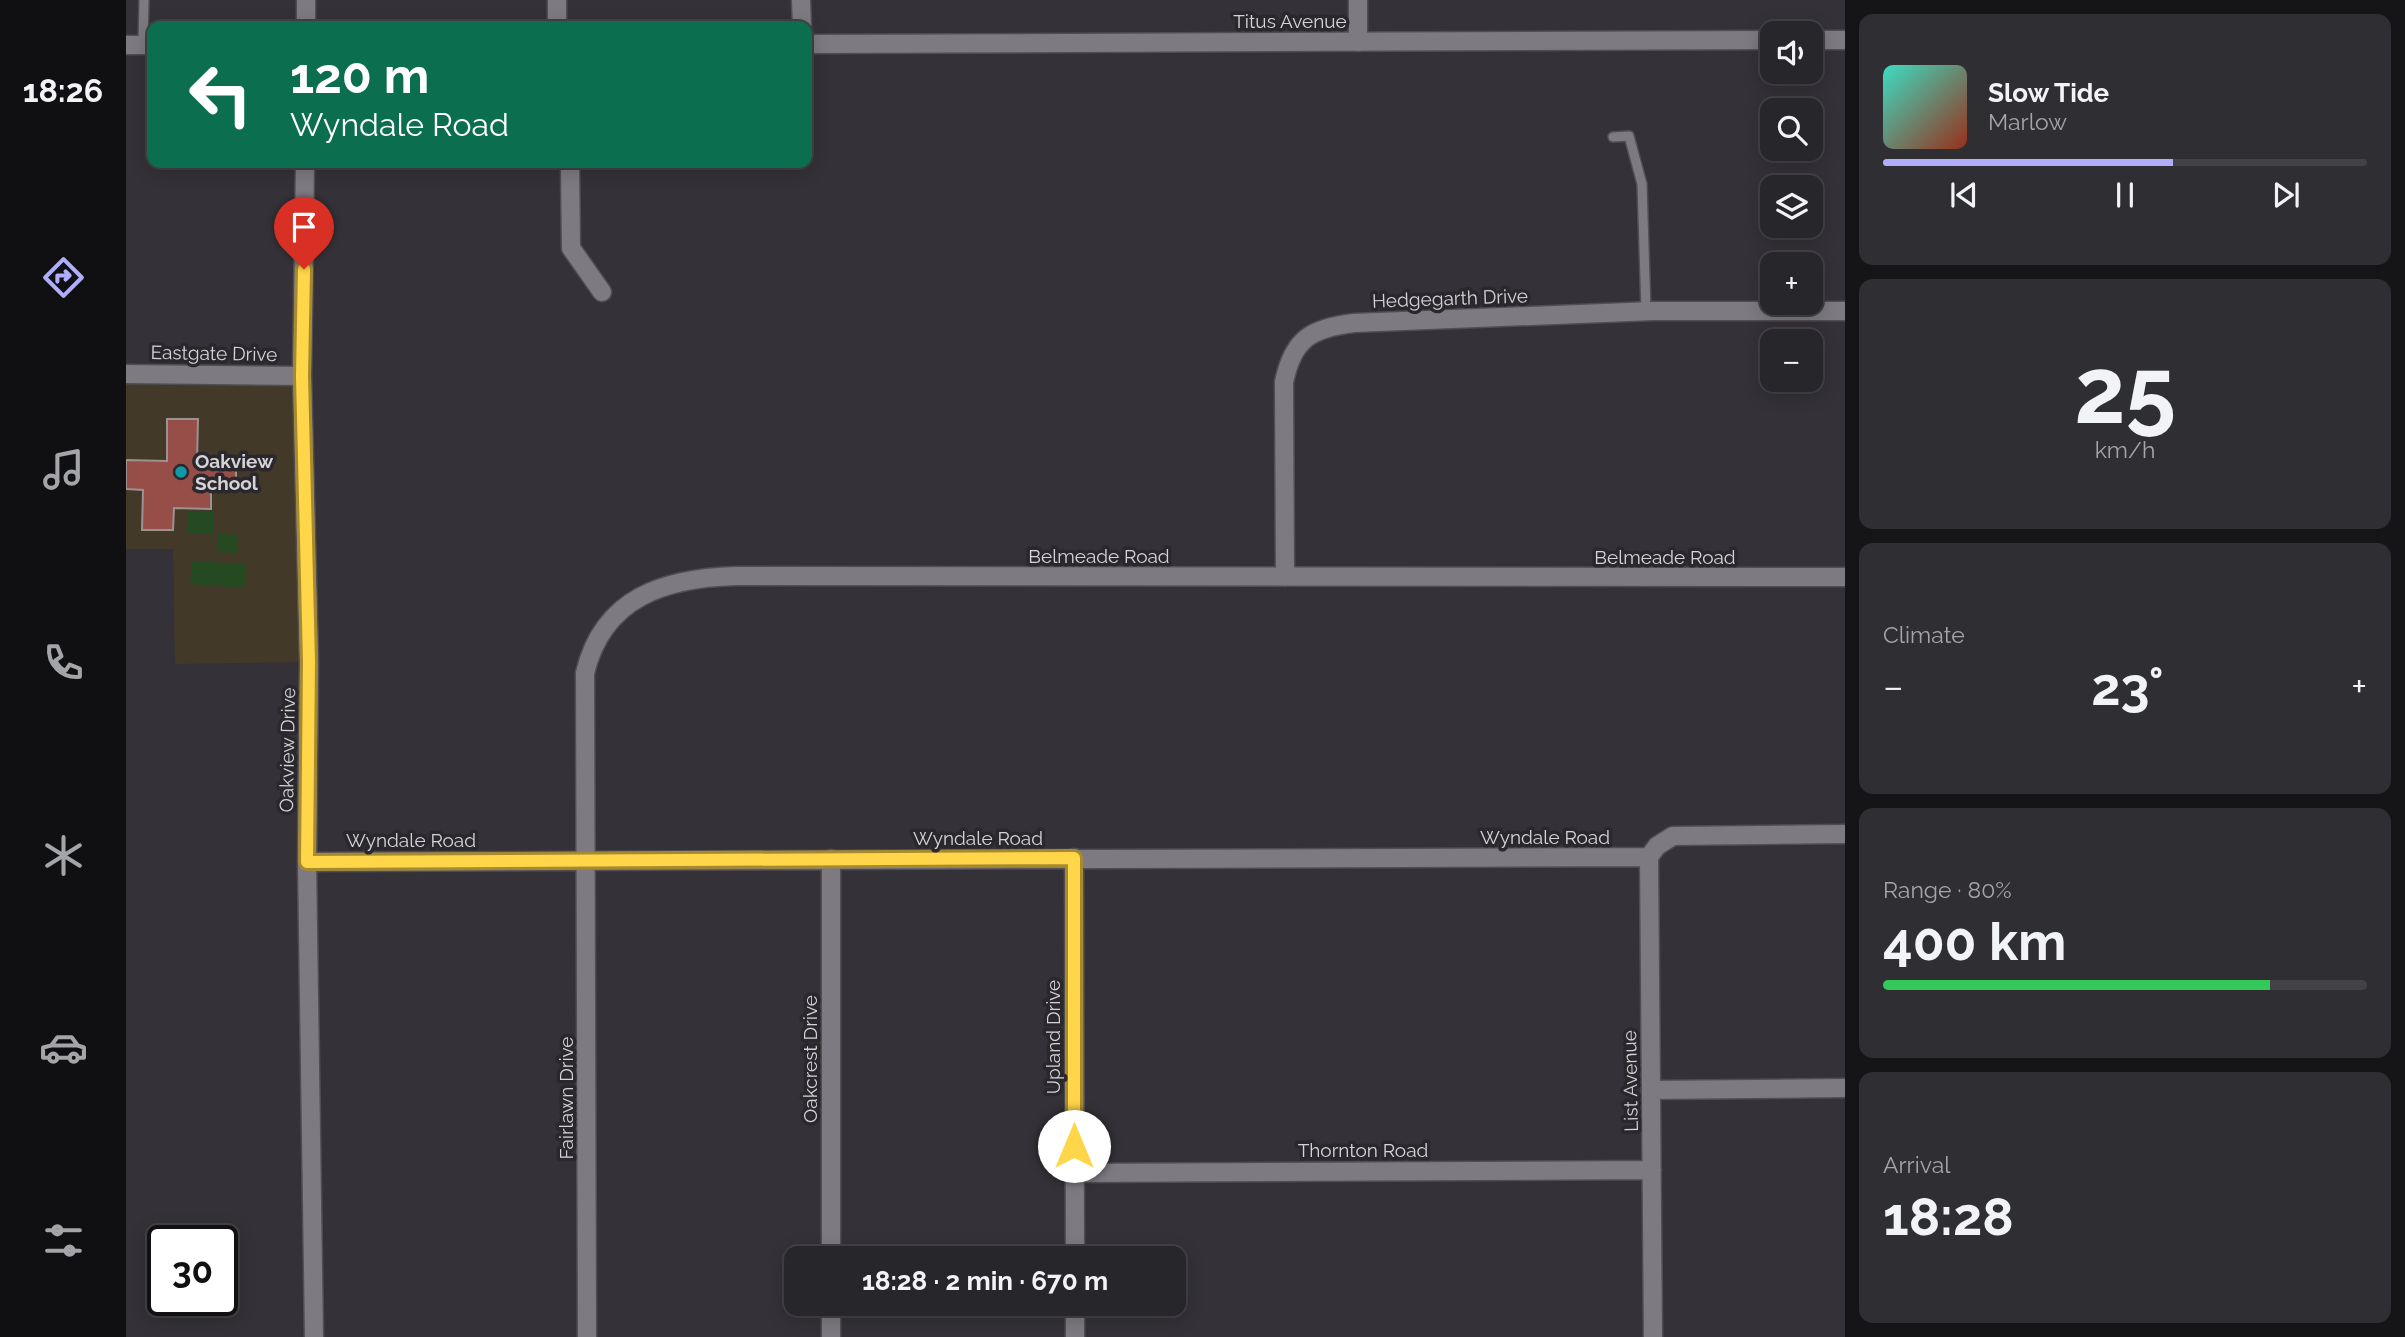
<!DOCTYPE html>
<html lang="en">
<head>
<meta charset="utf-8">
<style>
	:root { --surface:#27262a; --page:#2f2e32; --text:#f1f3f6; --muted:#a4a5a8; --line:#434347; --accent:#b0aefa }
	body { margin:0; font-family:Raleway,sans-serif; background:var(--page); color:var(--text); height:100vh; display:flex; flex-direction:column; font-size:26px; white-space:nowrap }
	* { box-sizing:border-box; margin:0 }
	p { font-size:23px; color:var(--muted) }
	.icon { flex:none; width:38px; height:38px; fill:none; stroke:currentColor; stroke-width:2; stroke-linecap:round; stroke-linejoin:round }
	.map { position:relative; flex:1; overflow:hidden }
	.details { display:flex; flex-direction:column; gap:14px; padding:14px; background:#151517; width:560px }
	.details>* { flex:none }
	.top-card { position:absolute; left:21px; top:21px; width:665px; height:147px; border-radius:14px; box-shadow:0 4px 18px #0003,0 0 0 2px var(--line); background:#0b6e4f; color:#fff; overflow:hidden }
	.buttons { position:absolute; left:1634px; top:21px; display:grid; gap:14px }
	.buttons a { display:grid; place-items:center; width:63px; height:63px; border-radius:14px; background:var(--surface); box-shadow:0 4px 18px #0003,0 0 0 2px var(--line); font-size:35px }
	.speed { position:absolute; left:21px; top:1225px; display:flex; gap:14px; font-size:35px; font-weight:700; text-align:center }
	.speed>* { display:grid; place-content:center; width:91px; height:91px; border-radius:50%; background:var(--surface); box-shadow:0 4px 18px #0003,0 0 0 2px var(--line); line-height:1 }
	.speed .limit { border:4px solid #111; border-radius:10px; background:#fff; color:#111 }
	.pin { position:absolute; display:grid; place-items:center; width:60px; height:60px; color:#fff; margin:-72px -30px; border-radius:50% 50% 50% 0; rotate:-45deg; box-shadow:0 0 7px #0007 }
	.pin .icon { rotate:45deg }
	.me { position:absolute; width:77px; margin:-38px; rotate:0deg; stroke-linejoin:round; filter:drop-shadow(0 0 5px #0008) }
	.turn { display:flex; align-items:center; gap:24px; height:147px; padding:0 28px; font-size:32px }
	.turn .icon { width:91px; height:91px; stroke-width:2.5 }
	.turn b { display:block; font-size:49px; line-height:60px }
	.big { font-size:52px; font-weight:700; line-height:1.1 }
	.details .tile { flex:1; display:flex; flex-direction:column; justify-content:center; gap:10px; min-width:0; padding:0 24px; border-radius:14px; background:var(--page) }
	.details .dial { align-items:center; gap:0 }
	.dial b { font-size:91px; line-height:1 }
	.song { display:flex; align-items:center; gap:21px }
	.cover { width:84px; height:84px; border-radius:10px; background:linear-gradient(135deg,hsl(170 70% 55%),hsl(10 70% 35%)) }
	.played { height:7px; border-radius:4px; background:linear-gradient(90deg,var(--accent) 60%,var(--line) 60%) }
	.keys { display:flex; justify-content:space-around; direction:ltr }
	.heat { display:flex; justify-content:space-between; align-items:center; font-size:38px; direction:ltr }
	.charge { height:10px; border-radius:5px; background:linear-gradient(90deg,#34c759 80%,var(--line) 0) }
	.trip { position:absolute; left:658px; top:1246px; width:402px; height:70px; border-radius:14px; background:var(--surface); box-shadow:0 4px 18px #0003,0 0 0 2px var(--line); font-weight:700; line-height:70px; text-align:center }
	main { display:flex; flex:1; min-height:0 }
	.tabs { display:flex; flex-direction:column; width:126px; justify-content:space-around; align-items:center; background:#100f11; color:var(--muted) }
	.tabs .icon { width:49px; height:49px }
	.tabs .selected { color:var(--accent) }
	.tabs b { font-size:32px; color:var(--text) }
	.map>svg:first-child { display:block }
	.education { fill:#433929 }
	.green { fill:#254920 }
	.building { fill:#984e48; stroke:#9b9291; stroke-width:2 }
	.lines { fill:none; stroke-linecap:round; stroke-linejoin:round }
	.service-casing { stroke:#504e53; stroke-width:12 }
	.minor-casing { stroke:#504e53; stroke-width:21 }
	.secondary-casing { stroke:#504e53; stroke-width:21 }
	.service { stroke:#7d7a81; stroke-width:9 }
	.minor { stroke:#7d7a81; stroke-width:18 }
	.secondary { stroke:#7d7a81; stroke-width:18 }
	.route-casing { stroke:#a68a30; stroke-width:18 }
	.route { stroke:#ffd54a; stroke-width:12 }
	.culture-dot { fill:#0f9aa8; stroke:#2a282d; stroke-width:2.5 }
	.labels { text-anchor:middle; stroke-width:7; stroke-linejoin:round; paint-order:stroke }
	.street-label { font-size:19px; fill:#d5d3d7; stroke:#2a282d }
	.poi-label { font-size:19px; font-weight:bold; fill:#d5d3d7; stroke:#2a282d; text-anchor:start }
</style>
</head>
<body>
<main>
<nav class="tabs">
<b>18:26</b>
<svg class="icon selected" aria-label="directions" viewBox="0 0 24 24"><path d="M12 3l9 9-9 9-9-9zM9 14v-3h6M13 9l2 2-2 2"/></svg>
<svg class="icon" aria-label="music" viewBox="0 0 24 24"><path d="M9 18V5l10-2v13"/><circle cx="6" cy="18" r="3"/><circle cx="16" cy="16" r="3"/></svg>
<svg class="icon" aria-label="phone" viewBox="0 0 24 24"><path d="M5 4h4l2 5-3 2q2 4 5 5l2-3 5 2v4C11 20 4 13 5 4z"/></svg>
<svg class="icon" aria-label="climate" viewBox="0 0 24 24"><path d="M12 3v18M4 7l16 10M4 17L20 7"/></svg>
<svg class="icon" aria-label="car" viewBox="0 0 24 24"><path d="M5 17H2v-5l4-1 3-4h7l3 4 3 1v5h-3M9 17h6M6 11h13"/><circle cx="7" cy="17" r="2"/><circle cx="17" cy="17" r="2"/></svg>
<svg class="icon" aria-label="filters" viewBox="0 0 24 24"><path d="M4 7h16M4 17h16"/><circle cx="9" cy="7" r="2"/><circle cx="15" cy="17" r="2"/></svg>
</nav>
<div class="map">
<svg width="1719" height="1337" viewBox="0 0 1719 1337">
	<rect width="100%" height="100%" fill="#343238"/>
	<path class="education" d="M0 374 176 376 183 662 49 664 47 549H0Z"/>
	<path class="green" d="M61 511H87V534H61Z
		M92 534 112 535 111 553 92 552Z
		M66 561 120 564 118 588 64 584Z"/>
	<path class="building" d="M41 419H72L71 461 110 462V481L101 489H85V509L48 508 47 530H16L17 490 0 489V460L41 461Z"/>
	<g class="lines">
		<defs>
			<path id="service" d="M17 45 18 0
				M1487 137 1503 136 1516 184 1520 311"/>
			<path id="minor" d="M431 0V26
				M675 0 676 26
				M1232 0V42
				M179 163 176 376 183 662 181 862 188 1337
				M444 163 445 248 476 292
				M0 374 176 376
				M1159 577 1158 382C1167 339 1185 328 1228 323L1527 311H1719
				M948 858 949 1258
				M181 862 1523 857
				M1525 1090 1719 1088
				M948 1173 1526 1170
				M705 1258V859
				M949 1304V1337
				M461 1337 459 673C477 597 539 578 610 576L1719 577
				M705 1337V1304
				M1527 1337 1523 857 1531 846 1547 836 1719 834"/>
			<path id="secondary" d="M180 0V26
				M1685 40H1719
				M681 44 1647 40
				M0 45H26"/>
		</defs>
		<use href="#service" class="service-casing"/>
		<use href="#minor" class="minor-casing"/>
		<use href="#secondary" class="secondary-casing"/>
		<use href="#service" class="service"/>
		<use href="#minor" class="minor"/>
		<use href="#secondary" class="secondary"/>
	</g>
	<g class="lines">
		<defs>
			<path id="route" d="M178 269 176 376 183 662 181 862 948 858V1146"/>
		</defs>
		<use href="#route" class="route-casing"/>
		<use href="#route" class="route"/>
	</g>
	<circle class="culture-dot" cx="55" cy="472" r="7"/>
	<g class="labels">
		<g class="street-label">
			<text x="1164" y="28">Titus Avenue</text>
			<text transform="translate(1324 298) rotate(-2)" y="7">Hedgegarth Drive</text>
			<text transform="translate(88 353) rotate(1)" y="7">Eastgate Drive</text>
			<text x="973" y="563">Belmeade Road</text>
			<text x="1539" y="564">Belmeade Road</text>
			<text transform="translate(161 750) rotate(-89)" y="7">Oakview Drive</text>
			<text x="1419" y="844">Wyndale Road</text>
			<text x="852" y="845">Wyndale Road</text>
			<text x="285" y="847">Wyndale Road</text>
			<text transform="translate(927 1037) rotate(-90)" y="7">Upland Drive</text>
			<text transform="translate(684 1059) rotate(-90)" y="7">Oakcrest Drive</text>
			<text transform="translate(1504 1081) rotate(-91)" y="7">List Avenue</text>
			<text transform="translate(440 1098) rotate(-90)" y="7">Fairlawn Drive</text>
			<text x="1237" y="1157">Thornton Road</text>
		</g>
		<g class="poi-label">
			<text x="69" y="468">Oakview<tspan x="69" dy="22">School</tspan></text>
		</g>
	</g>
</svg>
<div class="buttons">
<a><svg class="icon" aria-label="sound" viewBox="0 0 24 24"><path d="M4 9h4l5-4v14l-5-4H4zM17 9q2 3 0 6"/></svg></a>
<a><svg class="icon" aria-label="search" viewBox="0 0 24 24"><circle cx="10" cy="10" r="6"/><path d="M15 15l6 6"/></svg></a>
<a><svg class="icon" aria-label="layers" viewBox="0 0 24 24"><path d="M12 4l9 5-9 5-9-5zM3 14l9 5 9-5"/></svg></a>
<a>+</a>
<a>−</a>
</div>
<div class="speed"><div class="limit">30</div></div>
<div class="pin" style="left:178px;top:269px;background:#d93025"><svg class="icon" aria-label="arrive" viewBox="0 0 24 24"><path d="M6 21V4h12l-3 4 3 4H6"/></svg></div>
<svg class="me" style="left:948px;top:1146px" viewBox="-20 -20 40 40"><circle r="19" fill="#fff"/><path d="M0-13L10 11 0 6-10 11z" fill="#ffd54a"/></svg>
<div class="trip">18:28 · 2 min · 670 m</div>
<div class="top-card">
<div class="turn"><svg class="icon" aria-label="left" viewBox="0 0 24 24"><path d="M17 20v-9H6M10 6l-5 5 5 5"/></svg><div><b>120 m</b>Wyndale Road</div></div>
</div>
</div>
<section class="details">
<div class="tile">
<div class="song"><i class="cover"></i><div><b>Slow Tide</b><p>Marlow</p></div></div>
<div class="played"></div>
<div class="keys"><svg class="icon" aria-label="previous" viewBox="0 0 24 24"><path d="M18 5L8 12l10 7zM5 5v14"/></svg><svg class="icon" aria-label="pause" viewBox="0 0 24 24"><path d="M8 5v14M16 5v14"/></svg><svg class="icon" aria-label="next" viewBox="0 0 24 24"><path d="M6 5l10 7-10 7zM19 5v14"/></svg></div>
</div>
<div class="tile dial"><b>25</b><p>km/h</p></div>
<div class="tile"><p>Climate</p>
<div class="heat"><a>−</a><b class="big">23°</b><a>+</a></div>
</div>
<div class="tile"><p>Range · 80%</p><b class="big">400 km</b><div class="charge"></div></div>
<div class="tile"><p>Arrival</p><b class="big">18:28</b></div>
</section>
</main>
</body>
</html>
